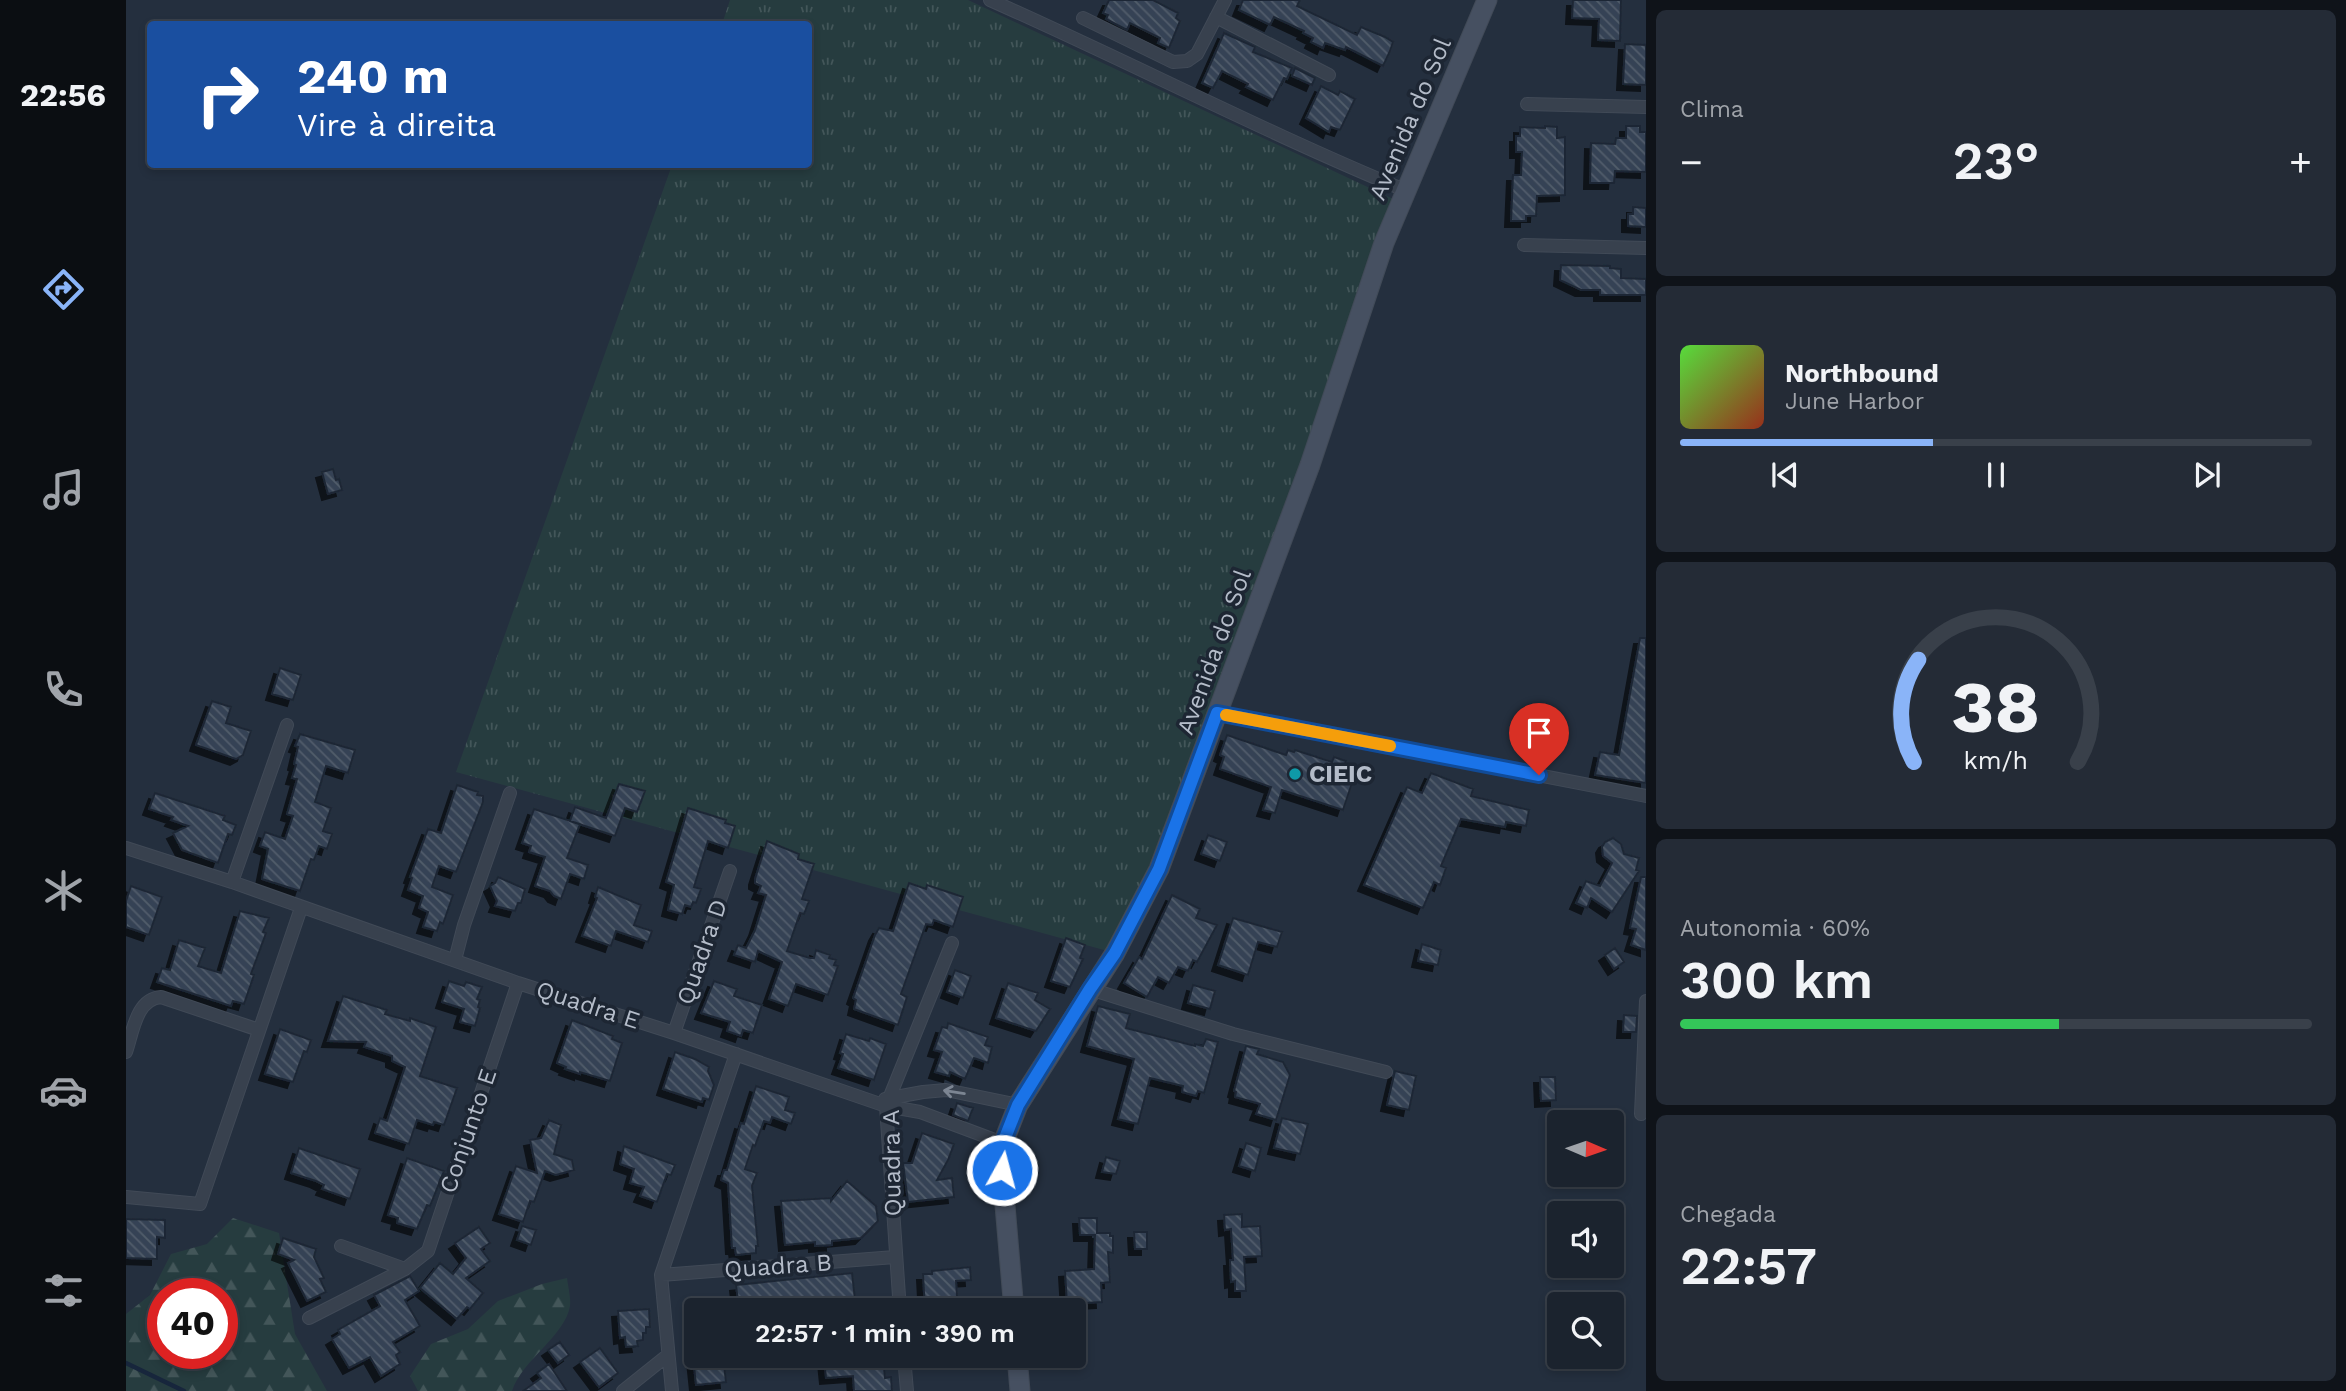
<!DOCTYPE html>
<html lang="pt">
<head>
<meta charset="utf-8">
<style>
	:root { --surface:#1b232e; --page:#242b36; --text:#f1f3f6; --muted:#a0a4aa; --line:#39404a; --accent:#8ab4f8 }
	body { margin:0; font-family:"Work Sans",sans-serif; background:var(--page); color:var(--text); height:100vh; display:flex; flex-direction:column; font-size:26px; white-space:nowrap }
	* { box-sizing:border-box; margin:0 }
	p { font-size:23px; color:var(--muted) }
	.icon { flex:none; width:38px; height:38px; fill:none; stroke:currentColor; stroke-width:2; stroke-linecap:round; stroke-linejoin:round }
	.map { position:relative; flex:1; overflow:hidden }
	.drawer { display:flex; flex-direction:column; gap:10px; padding:10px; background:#0f1319; width:700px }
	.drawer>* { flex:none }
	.top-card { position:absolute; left:21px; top:21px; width:665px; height:147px; border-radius:7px; box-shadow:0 4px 10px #0003,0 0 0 2px var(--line); background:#1a4fa0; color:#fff; overflow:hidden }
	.needle { width:46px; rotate:92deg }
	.buttons { position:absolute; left:1421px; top:1110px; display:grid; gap:14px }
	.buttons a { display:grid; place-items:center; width:77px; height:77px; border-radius:7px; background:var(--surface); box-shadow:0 4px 10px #0003,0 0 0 2px var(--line); font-size:35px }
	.speed { position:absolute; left:21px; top:1278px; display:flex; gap:14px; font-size:35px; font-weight:700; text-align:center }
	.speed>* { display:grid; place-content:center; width:91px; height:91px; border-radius:50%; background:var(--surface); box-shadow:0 4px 10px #0003,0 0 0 2px var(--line); line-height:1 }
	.speed .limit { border:10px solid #d22; background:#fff; color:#111 }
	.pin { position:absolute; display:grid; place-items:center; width:60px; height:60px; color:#fff; margin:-72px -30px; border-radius:50% 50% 50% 0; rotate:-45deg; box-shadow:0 0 7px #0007 }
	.pin .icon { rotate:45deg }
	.me { position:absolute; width:77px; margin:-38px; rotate:7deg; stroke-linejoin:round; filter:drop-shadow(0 0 5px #0008) }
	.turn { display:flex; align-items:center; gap:24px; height:147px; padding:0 35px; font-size:32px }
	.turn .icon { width:91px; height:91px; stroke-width:2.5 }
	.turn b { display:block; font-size:49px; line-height:60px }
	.big { font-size:52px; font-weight:600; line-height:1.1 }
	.drawer .widget { flex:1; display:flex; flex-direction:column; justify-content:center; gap:10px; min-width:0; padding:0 24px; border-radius:10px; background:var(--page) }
	.drawer .dial { align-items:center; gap:0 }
	.dial svg { height:182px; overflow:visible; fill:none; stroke:var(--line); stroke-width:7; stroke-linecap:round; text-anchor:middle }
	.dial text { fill:var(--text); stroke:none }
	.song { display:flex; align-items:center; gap:21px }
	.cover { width:84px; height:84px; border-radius:10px; background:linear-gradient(135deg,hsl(110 70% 55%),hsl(10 70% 35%)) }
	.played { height:7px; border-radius:4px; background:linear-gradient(90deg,var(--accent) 40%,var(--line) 40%) }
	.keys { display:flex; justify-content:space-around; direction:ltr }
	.heat { display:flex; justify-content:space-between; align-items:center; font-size:38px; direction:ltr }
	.charge { height:10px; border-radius:5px; background:linear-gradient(90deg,#34c759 60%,var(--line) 0) }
	.trip { position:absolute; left:558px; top:1298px; width:402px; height:70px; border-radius:7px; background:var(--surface); box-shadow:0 4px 10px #0003,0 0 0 2px var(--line); font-weight:600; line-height:70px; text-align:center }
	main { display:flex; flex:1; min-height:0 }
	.tab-bar { display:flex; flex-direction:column; width:126px; justify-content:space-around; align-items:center; background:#0b0e12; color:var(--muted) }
	.tab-bar .icon { width:49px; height:49px }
	.tab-bar .current { color:var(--accent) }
	.tab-bar b { font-size:32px; color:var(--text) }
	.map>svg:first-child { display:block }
	.grass { fill:url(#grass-tufts) }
	.forest { fill:url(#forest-firs); fill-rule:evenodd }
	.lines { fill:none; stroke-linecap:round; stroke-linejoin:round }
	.stream { stroke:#17263c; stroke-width:4.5 }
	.building { fill:url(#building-back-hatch); stroke:#1f2835; stroke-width:2; filter:url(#shadow) }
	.street-casing { stroke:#414a57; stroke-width:14 }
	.secondary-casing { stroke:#414a57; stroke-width:21 }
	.street { stroke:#38414e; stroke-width:12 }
	.secondary { stroke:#465061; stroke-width:19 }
	.oneway { stroke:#7c8592 }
	.route-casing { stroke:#114b97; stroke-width:18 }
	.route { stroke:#1a73e8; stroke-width:12 }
	.slow { stroke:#f59e0b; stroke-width:12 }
	.culture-dot { fill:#0f9aa8; stroke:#1d2633; stroke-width:2.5 }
	.labels { text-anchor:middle; stroke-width:7; stroke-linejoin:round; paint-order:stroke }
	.street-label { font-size:24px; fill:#b4bcc9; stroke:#1d2633 }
	.poi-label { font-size:24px; font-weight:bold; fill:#b4bcc9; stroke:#1d2633; text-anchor:start }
</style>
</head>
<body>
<main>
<nav class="tab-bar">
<b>22:56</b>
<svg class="icon current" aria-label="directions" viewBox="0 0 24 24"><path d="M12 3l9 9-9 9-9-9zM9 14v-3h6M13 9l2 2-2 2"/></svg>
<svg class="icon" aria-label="music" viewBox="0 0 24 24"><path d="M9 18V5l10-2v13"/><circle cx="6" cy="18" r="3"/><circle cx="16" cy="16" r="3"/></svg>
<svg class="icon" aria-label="phone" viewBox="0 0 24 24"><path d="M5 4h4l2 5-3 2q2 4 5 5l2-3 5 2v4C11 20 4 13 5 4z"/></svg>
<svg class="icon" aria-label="climate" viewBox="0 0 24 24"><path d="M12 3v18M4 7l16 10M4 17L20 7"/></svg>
<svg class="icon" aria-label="car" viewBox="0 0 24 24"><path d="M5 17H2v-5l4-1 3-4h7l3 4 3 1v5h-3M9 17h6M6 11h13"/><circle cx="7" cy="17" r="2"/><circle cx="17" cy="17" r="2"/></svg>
<svg class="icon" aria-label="filters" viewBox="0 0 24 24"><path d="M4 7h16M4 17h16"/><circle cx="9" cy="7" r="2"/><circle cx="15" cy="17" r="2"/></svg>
</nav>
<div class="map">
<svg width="1520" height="1391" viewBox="0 0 1520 1391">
	<defs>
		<pattern id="grass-tufts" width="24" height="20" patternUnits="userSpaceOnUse" patternTransform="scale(1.75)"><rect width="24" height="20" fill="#263c3f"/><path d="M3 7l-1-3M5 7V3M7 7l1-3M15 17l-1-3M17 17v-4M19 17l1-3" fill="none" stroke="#435659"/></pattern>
		<pattern id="forest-firs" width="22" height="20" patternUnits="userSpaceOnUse" patternTransform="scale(1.75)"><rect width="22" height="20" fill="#263c3f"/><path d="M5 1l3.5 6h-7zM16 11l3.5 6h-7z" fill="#435659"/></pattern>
		<pattern id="building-back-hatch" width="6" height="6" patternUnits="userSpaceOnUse" patternTransform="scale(1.75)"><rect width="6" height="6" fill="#364354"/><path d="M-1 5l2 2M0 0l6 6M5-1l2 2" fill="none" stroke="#515c6b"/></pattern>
		<filter id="shadow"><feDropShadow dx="-6" dy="6" stdDeviation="0" flood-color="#0009"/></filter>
	</defs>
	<rect width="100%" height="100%" fill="#242f3e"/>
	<path class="grass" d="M604 0H842L1280 205 989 953 330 772 546 165 682 164V24H596Z"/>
	<path class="forest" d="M107 1218 153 1233 169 1334 201 1391H0V1314L24 1295 45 1254 81 1244ZM37 1293H96V1353H37Z
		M441 1278C442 1286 445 1298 444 1306 439 1336 396 1360 386 1391H292L284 1376 305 1344 342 1329 372 1301 416 1284Z"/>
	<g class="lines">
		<path class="stream" d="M0 1363 58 1391"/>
	</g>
	<path class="building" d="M983 0H1027L1052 13 1050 18 1054 21 1043 48 1032 43 1034 38 1004 23 1001 30 980 19 982 15 977 13Z
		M1117 0H1174L1171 6 1231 35 1235 27 1259 37 1267 42 1264 51 1257 66 1220 47 1219 50 1199 43 1197 48 1185 42 1187 38 1177 33 1178 31 1148 17 1144 25 1113 10Z
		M1447 0H1495L1494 41 1472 40 1473 19 1446 18Z
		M1098 33 1129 47 1127 52 1166 68 1161 79 1158 78 1147 100 1120 87 1122 84 1096 71 1087 88 1076 83Z
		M1499 44 1520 45V85L1497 84Z
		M1169 68 1189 78 1186 85 1166 76Z
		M1195 86 1212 95 1214 91 1229 99 1214 130 1205 127 1203 132 1180 118Z
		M1419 126 1431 127V138L1439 137V195L1411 196 1410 216H1400V221H1385L1387 175H1395L1396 152H1390V136H1394V127L1419 128Z
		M1500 126H1514V132H1520V172L1489 171 1488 183H1464L1465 143 1489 144 1490 138H1500Z
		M1507 207 1520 208V227L1502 226V214H1507Z
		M1435 265 1484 266V268L1495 269V278L1520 279V295H1474V290H1455L1434 280Z
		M207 469 210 480 213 479 216 490 202 494 196 472Z
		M1514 638H1520V783L1469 775 1474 752 1493 755Z
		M154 668 175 675 167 700 146 694Z
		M86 701 105 707 100 723 125 731 117 755 110 759 70 745Z
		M174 734 229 750 222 773 200 766 189 802 205 808 197 831 206 834 201 849 193 846 188 860 185 859 174 891 136 879 142 849 134 846 139 832 159 839 167 816 161 814 171 779 166 778 170 765 168 764 172 747 169 746Z
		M1101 735 1160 755 1162 750 1168 752 1169 750 1206 762 1208 757 1220 761 1218 767 1230 771 1217 810 1156 790 1149 813 1137 810 1145 787 1094 769 1098 757 1094 755Z
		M1305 773 1347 789 1345 796 1403 810 1400 826 1380 822 1379 827 1335 819 1315 866 1320 868 1314 885 1308 882 1297 908 1238 885 1281 787 1296 793Z
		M493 784 519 791 511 812 499 808 489 836 444 821 449 807 480 818Z
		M331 785 352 792 351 795 357 796V802L330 872 313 866 306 887 327 895 317 924 314 922 311 931 297 927 302 912 293 908 297 896 282 890 286 878 284 877 302 829 315 833Z
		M29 793 99 816 97 820 110 825 106 835 102 834 92 863 56 850 47 833 62 826 45 820 47 817 23 809Z
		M562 808 600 820 599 823 609 826 602 848 582 841 568 887 575 889 570 903 567 902 565 907 559 905 556 914 542 910 548 885 540 882Z
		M408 809 454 824 441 858 462 865 458 879 444 874 435 899 428 896 424 891 409 886 419 857 403 852 405 846 396 843Z
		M1082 835 1101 842 1094 861 1075 854Z
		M1487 838 1495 844 1498 854 1513 858 1510 870 1513 871 1486 912 1465 898 1461 908 1450 903 1460 881 1474 886 1486 863 1477 856 1476 847 1479 842Z
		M641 841 673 854 672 859 688 864 676 899 683 901 678 914 674 913 661 951 684 958H688L690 950 704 955 703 958 710 960 708 965 712 966 702 995 670 984 662 1006 643 999 656 962 632 951 629 962 608 955 612 945 620 948 629 930 640 895 632 893 635 886 629 883V879Z
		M372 877 399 889 395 903H392L389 911 369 906 371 901 364 886 369 883Z
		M1515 877H1520V950L1505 945 1510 929 1504 928Z
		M783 883 800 889 801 885 837 897 827 927 808 920 806 925 800 924 775 994 781 997 772 1025 728 1009 730 1000 727 998 749 935 753 928 767 931Z
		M5 886 36 897 23 935 0 927V901Z
		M472 887 515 905 508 925 526 931 522 942 490 931 485 946 456 936 471 898 469 897Z
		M1046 895 1074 909 1070 918 1091 925 1071 962 1067 960 1062 971 1052 967 1043 983 1032 977 1021 997 998 983 1013 957 1016 959Z
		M114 911 143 918 137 932 140 933 125 974 128 975 118 1004 107 1001 105 1006 31 982 36 968 44 970 53 940 79 948 72 966 95 973Z
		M1107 918 1156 932 1151 947 1132 942 1122 975 1092 965Z
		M940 938 959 945 954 958 957 959 944 987 925 981Z
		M1296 944 1315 950 1312 965 1292 961Z
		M1489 948 1498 962 1488 969 1479 955Z
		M829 970 845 976 837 998 821 992Z
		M323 981 338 986 340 982 356 987 351 999 354 1000 352 1007 354 1008 349 1026 334 1022 338 1009 316 1002Z
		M588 981 611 989 608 996 636 1005 627 1033 617 1030 615 1036 601 1031 604 1022 575 1013Z
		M882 983 912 993 909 1000 924 1009 910 1031 870 1018Z
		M1067 985 1089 991 1084 1009 1062 1003Z
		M217 996 261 1010 259 1014 284 1021V1018L310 1027 294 1076 331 1088 318 1125 308 1122 307 1125 291 1120 283 1144 249 1133 254 1118 261 1121 279 1067 266 1061V1056L238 1047 240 1042 202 1041Z
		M972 1006 1004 1014 1000 1028 1069 1046V1044L1077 1046 1080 1039 1092 1042 1078 1093 1072 1091 1070 1096 1056 1092 1057 1086 1024 1078 1012 1124 992 1119 1008 1059 961 1046Z
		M1498 1015 1511 1016 1510 1032H1497Z
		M446 1020 487 1036 486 1039 496 1043 484 1081 454 1072V1074L439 1069 440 1067 431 1063Z
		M822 1023 862 1037 859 1045 866 1047 862 1063 848 1058 839 1079 824 1072 823 1076 809 1072 816 1052 808 1050 816 1027 821 1028Z
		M154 1029 185 1040 181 1052 178 1051 167 1082 139 1074Z
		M720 1034 743 1041 744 1038 760 1044 748 1080 712 1068 717 1054 714 1053Z
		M1120 1046 1133 1049 1131 1054 1157 1062 1164 1075 1150 1120 1130 1114 1134 1104 1109 1097 1110 1092 1108 1091Z
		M549 1052 569 1059 583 1067 582 1071 588 1085 583 1100 577 1098 576 1102 537 1089Z
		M1269 1071 1290 1076 1283 1110 1261 1105Z
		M1414 1077H1429L1430 1100 1415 1101Z
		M630 1086 663 1097 659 1110 669 1113 665 1124 646 1117 644 1123 638 1121 629 1146 627 1145 619 1169 631 1173 626 1186 632 1246H630V1253L610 1255 609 1248H606L602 1183 595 1180 598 1170H601L615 1123 618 1124Z
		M831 1103 847 1108 842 1121 827 1115Z
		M1156 1118 1182 1124 1174 1154 1148 1148Z
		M423 1120 435 1125 428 1154 446 1160 448 1170 430 1175 419 1171 408 1202 404 1201 397 1222 373 1214 390 1166 411 1173 404 1140 415 1138Z
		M796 1133 828 1144 822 1160 811 1180 826 1178 828 1197 782 1202 777 1163H786Z
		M1120 1143 1135 1148 1129 1171 1113 1166Z
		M498 1146 549 1165 545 1175 541 1174 531 1202 514 1196 518 1187 504 1183 508 1169 494 1164Z
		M173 1148 234 1169 224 1199 196 1189 198 1185 190 1181 165 1173Z
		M980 1157 994 1161 990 1174 976 1172Z
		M281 1158 318 1171 304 1206 301 1205 291 1229 271 1223 272 1218 262 1215Z
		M721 1181 750 1206 752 1221 735 1238 706 1241V1245L689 1246V1242L659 1245 655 1201 705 1198V1201Z
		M1116 1214V1227L1134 1226 1136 1256 1118 1257 1120 1291H1109V1281L1105 1282 1104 1260H1107L1105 1229 1099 1230 1098 1215Z
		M953 1218H971V1233H984V1236H987V1253L982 1252 984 1282 975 1283 976 1302 941 1304 939 1271 968 1269 969 1235H954Z
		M0 1219 39 1220V1238L31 1237V1259L0 1258Z
		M396 1226 410 1230 405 1245 391 1240Z
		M353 1227 364 1243 355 1249 364 1261 340 1278 357 1293 344 1309 341 1307 331 1319 294 1288 314 1263 327 1274 340 1258 329 1243Z
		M1008 1232H1021V1249H1009Z
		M157 1238 190 1249 188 1257 198 1278 194 1279 200 1292 181 1301 162 1263 168 1260 152 1254Z
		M844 1267 845 1280 830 1281 832 1311H799L797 1274H806V1271Z
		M726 1273 729 1300 693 1303V1307L659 1311H627L625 1300 612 1301 610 1285Z
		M284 1276 293 1291 279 1300 294 1326 267 1342 274 1352 270 1355 274 1364 255 1376 244 1357 223 1368 206 1339 214 1334 212 1330 254 1306 248 1295Z
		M523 1309 524 1327H520V1333H517V1340L511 1341 512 1346 500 1347 499 1337 494 1338 492 1311Z
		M434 1342 443 1355 432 1363 422 1350Z
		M474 1348 492 1373 473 1387 454 1362Z
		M567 1356H597L600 1382 570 1385Z
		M714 1356H757L759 1378 765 1377 766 1391H728L727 1376 700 1378 698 1358Z
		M423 1364 441 1391H397L415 1378 411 1373Z"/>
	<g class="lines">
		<defs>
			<path id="street" d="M864 0C1004 62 1140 133 1281 191
				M1090 17 1203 75
				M957 18 1047 62 1061 61 1071 54 1099 0
				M1401 104 1520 107
				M1398 245 1520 248
				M1091 713 1520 796
				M0 848 106 882 392 983 548 1033 760 1106 794 1112 877 1143
				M106 882 161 725
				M329 960 338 925 384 793
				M964 989 1107 1034 1260 1072
				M548 1033 604 871
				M0 1052C7 1032 10 999 35 997L133 1030
				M759 1099 797 1092 820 1090 892 1105
				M1515 1114 1520 1001
				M0 1197 74 1204 175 908
				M215 1246 279 1269
				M535 1275 769 1257
				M774 1311 760 1106 826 943
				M183 1318 279 1269 302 1251 392 983
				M778 1356 781 1391
				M497 1391 542 1355
				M546 1391 535 1275 610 1054"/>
			<path id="secondary" d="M888 1311 876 1170 877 1143 892 1105 989 953 1033 869 1184 465 1258 243 1361 0
				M891 1356 894 1391"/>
		</defs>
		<use href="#street" class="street-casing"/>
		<use href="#secondary" class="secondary-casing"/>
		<use href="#street" class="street"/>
		<use href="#secondary" class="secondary"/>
	</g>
	<defs><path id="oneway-shaft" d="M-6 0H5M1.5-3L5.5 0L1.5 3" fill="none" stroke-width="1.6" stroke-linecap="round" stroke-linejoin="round" transform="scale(1.75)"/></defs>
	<use class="oneway" href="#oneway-shaft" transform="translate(828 1092) rotate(-171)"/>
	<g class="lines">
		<defs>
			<path id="route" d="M876 1170 877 1143 892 1105 964 989 989 953 1033 869 1091 713 1413 775"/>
		</defs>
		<use href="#route" class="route-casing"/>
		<use href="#route" class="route"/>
		<path class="slow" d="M1100 715 1264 746"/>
	</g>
	<circle class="culture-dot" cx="1169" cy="774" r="7"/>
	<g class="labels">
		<g class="street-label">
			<text transform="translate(1284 119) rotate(-67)" y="8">Avenida do Sol</text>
			<text transform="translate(1088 652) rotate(-70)" y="8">Avenida do Sol</text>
			<text transform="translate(576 952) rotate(-71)" y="8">Quadra D</text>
			<text transform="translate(462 1005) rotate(18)" y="8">Quadra E</text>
			<text transform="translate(342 1131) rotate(-71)" y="8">Conjunto E</text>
			<text transform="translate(766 1163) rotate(-91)" y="8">Quadra A</text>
			<text transform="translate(652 1266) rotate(-4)" y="8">Quadra B</text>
		</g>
		<g class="poi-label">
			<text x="1183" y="782">CIEIC</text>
		</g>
	</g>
</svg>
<div class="buttons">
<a><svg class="needle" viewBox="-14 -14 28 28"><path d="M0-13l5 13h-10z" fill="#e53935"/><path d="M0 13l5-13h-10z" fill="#a0a4aa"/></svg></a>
<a><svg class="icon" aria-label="sound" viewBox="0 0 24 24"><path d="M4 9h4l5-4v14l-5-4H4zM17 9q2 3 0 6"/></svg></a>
<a><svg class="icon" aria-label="search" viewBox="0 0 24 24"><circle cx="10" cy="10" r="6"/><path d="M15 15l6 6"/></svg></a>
</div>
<div class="speed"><div class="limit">40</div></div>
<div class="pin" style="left:1413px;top:775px;background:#d93025"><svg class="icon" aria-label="arrive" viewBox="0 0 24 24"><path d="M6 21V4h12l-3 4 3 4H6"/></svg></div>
<svg class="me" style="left:876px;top:1170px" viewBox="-20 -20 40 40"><circle r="17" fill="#1a73e8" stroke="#fff" stroke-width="3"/><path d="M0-11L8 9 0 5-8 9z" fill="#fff"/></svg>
<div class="trip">22:57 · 1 min · 390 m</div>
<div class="top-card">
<div class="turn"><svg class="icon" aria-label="right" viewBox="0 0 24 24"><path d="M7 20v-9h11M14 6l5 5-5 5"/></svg><div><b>240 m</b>Vire à direita</div></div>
</div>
</div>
<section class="drawer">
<div class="widget"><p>Clima</p>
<div class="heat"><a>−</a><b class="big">23°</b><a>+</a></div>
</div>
<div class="widget">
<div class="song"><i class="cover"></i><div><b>Northbound</b><p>June Harbor</p></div></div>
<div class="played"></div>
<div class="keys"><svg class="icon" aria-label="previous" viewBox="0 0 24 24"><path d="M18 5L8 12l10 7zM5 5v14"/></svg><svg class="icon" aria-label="pause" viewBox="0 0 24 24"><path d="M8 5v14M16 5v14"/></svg><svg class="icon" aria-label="next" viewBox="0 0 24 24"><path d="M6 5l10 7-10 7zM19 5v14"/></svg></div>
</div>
<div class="widget dial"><svg viewBox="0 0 100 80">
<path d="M14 69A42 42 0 1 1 86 69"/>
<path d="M14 69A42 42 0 0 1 16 24" stroke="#8ab4f8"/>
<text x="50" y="56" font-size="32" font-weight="700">38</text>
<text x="50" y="72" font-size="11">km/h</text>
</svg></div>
<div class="widget"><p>Autonomia · 60%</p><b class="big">300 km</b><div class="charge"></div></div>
<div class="widget"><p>Chegada</p><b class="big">22:57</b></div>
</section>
</main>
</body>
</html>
